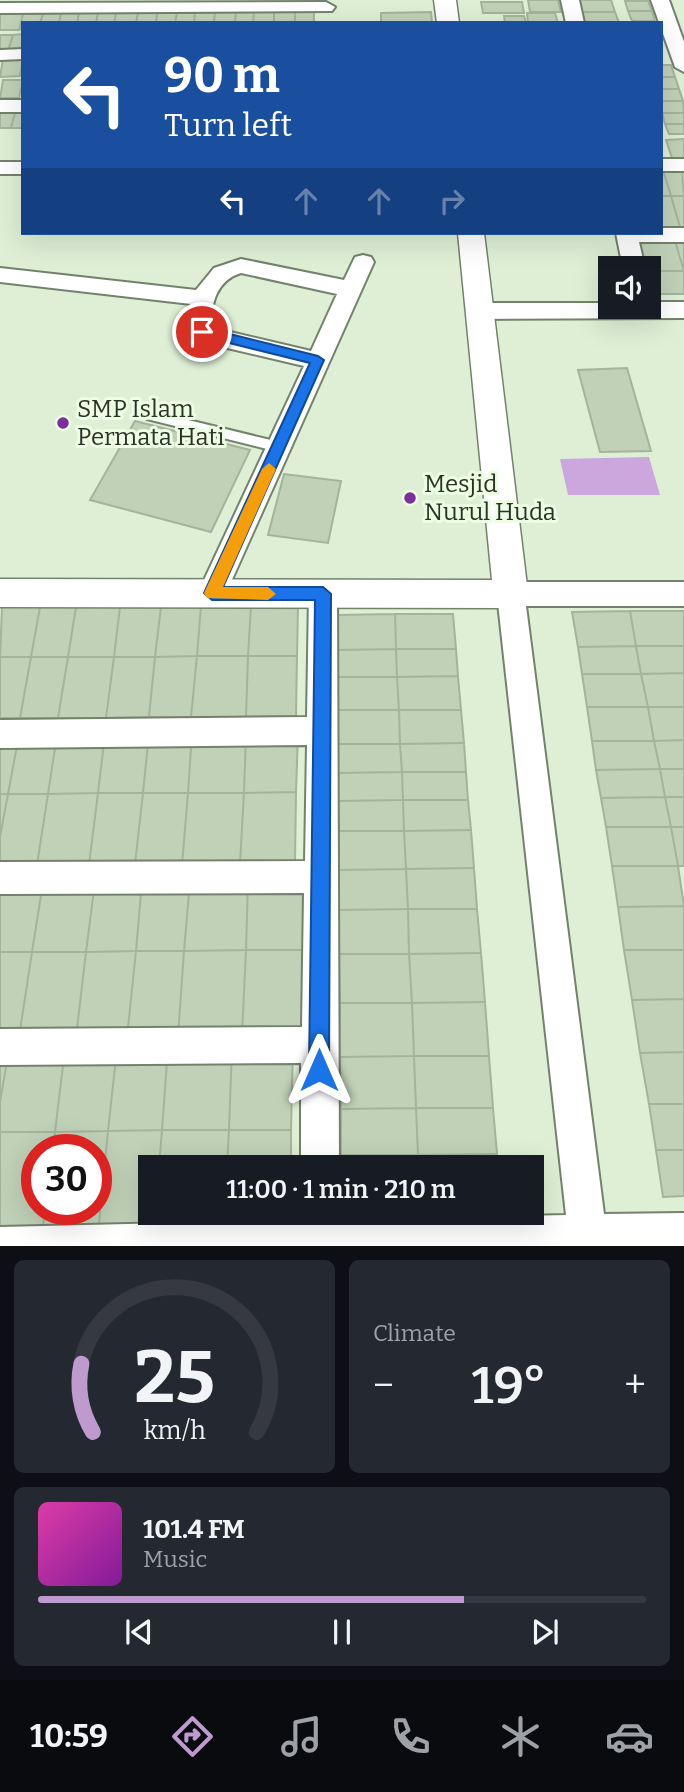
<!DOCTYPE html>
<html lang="en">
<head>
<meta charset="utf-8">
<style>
	:root { --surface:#171b24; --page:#242831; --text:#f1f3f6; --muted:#9ea1a6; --line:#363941; --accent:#be9ace }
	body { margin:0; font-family:Bitter,serif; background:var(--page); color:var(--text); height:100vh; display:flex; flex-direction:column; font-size:26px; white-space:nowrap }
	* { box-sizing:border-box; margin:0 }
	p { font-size:23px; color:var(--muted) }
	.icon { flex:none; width:38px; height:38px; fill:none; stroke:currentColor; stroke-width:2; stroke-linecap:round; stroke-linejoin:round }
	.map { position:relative; height:1246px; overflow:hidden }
	.drawer { display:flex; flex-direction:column; gap:14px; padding:14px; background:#0d0f14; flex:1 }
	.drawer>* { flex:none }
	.hud { position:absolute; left:21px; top:21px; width:642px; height:214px; border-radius:0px; box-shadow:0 7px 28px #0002; background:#1a4fa0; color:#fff; overflow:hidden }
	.tools { position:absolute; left:598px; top:256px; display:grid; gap:14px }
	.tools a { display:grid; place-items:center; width:63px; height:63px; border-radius:0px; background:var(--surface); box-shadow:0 7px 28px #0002; font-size:35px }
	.speed { position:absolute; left:21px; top:1134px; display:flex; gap:14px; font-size:35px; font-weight:700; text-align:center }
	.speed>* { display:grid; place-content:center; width:91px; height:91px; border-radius:50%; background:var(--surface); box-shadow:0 7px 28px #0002; line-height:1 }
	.speed .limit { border:10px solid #d22; background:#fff; color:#111 }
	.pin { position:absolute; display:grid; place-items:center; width:60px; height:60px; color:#fff; margin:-30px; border:4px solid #fff; border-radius:50%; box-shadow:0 2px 7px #0007 }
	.me { position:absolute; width:77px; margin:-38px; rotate:0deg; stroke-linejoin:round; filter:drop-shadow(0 0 5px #0008) }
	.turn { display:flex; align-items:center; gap:24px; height:147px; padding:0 28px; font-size:32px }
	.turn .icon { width:91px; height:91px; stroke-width:2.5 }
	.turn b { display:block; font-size:49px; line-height:60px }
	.lanes { display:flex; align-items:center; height:66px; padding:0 28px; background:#0003; justify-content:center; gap:35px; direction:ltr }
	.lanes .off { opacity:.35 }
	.big { font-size:52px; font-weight:600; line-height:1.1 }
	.drawer .tile { flex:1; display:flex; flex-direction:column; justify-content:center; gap:10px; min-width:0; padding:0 24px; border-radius:10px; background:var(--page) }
	.drawer .dial { align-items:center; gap:0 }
	.dial svg { height:182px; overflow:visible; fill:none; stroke:var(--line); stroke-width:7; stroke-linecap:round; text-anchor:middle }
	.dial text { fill:var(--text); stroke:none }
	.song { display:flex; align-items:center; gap:21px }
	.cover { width:84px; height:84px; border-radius:10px; background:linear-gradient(135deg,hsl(320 70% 55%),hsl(290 70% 35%)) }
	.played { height:7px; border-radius:4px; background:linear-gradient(90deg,var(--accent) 70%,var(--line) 70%) }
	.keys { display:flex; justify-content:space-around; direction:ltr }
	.heat { display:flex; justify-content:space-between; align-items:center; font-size:38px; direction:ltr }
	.drawer .tiles { flex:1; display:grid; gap:14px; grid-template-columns:1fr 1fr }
	.tile:last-child { grid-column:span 2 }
	.trip { position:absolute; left:138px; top:1155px; width:406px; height:70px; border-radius:0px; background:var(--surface); box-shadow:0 7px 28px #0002; font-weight:600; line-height:70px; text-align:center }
	.tabs { display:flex; height:112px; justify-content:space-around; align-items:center; background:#090b0e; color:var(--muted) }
	.tabs .icon { width:49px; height:49px }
	.tabs .on { color:var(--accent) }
	.tabs b { font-size:32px; color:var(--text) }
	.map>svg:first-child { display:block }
	.green { fill:#cba7dd }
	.building { fill:#c0d1b8; stroke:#a4b49c; stroke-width:2 }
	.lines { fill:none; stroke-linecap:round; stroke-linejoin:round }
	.service-casing { stroke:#73826c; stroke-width:4 }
	.minor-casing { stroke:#73826c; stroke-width:4 }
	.tertiary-casing { stroke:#73826c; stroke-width:3 }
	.service { fill:#fff; fill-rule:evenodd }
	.minor { fill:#fff; fill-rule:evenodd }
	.tertiary { fill:#fff; fill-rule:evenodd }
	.route { fill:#1a73e8; stroke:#114b97; stroke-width:2 }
	.slow { fill:#f59e0b }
	.poi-dot { fill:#7f2e9e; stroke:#ebfde3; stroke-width:2.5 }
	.labels { text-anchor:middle; stroke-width:6; stroke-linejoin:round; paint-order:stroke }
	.poi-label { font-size:24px; fill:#2b3228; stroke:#ebfde3; text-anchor:start }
</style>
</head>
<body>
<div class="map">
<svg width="684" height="1246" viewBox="0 0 684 1246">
	<rect width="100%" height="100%" fill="#deefd6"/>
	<path class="green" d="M649 457 660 495H568L560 459Z"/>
	<path class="building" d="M528 0H558L561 12H530Z
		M579 0H611L615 12H582Z
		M625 1H648L652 11H628Z
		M481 2H522L524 13H483Z
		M628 11H652L655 21H632Z
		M215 12 214 23H194L195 13Z
		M215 12H236L235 23H214Z
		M236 12H254L253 23H235Z
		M254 12H274V23H253Z
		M274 12H295V23H274Z
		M295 12H314V23H295Z
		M431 12 432 23H381V13Z
		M582 12H615L619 23H585Z
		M61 13H79L77 23H59Z
		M61 13 59 23H40L43 14Z
		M79 13H98L96 23H77Z
		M98 13H116L114 23H96Z
		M116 13H138L136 23H114Z
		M138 13H157L156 23H136Z
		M157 13H177L175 23H156Z
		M177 13H195L194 23H175Z
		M527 13H555L558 23H528Z
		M0 14H23L19 30H0Z
		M23 14H43L40 23H23V29L19 30Z
		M504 16H524L526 23H505Z
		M23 34V51H8L13 35Z
		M0 35H13L8 51H0Z
		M3 59H23L20 76 0 77Z
		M662 65H671L675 77H662Z
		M662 77H675L679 89H662Z
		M3 80H23L19 98H0Z
		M662 89H679L683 101H662Z
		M662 101H683L684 113H662Z
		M0 109H16L11 128H0Z
		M16 109H23V128H11Z
		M662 113H684V124H665Z
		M665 124H684V134H669Z
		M684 139V158H672L666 140Z
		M682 169 684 196H671L663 170Z
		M662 170H663L671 196H662Z
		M662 196H671L680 227H662Z
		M671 196H684V227H680Z
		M631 241H675L684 271H649V268H637Z
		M675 241H684V271Z
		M649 271H684V294H649Z
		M627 368 651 451 600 452 578 370Z
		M135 421 250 450 211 532 90 500Z
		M284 474 341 481 328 543 268 535Z
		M201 606 197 656 155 657 161 607Z
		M201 606H251L248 656H197Z
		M251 606H298L297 656H248Z
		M2 607H40L31 657H0Z
		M40 607H76L68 657H31Z
		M76 607H120L114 657H68Z
		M120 607H161L155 657H114Z
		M630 611H684V646H636Z
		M630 611 636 646 578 647 572 612Z
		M395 614H453L456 649H396Z
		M395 614 396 649 337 650V615Z
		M636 646 641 674H582L578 647Z
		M636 646H684V673L641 674Z
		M396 649 397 677H338L337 650Z
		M396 649H456L458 676 397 677Z
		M197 656 191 717H149L155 657Z
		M197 656H248L246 717H191Z
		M248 656H297L296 716 246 717Z
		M0 657H31L20 718H0Z
		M31 657H68L58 718H20Z
		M68 657H114L106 718H58Z
		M114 657H155L149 717 106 718Z
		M684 673V707H648L641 674Z
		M582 674H641L648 707H587Z
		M458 676 461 710H399L397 677Z
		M338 677H397L399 710H338Z
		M587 707H648L654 741H592Z
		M648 707H684V740L654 741Z
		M338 710H399L400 744H338Z
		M399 710H461L464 743 400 744Z
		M149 734 143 793H98L105 735Z
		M149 734H192L188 793H143Z
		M192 734H246L244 793H188Z
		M246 734H298L296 792 244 793Z
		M0 735H19L8 794H0Z
		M19 735H57L48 794H8Z
		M57 735H105L98 793 48 794Z
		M684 740V769H660L654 741Z
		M592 741H654L660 769 596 770Z
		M464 743 466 772H402L400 744Z
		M338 744H400L402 772 338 773Z
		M660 769 665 797 601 798 596 770Z
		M660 769H684V797H665Z
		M402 772 403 800 338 801V773Z
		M402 772H466L468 800H403Z
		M296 792 295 863 240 864 244 793Z
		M98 793 89 865H37L48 794Z
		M98 793H143L135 864 89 865Z
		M143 793H188L182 865 135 864Z
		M188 793H244L240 864 182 865Z
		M0 794H8L0 837Z
		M8 794H48L37 865 0 866V837Z
		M665 797 671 827H606L601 798Z
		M665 797H684V827H671Z
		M403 800 404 831H339L338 801Z
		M403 800H468L471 830 404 831Z
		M606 827H671L678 866H612Z
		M671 827H684V866H678Z
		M471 830 474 868 406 869 404 831Z
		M339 831H404L406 869 339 870Z
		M612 866H678L684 906 618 907Z
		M474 868 477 909H408L406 869Z
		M406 869 408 909 339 910V870Z
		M248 881 246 950 184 951 190 882Z
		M248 881H304L303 950H246Z
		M95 882 86 952H32L43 883Z
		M95 882H142L136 951 86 952Z
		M142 882H190L184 951H136Z
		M43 883 32 952H0V886Z
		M684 906V950H624L618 907Z
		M408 909H477L481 953 409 954Z
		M408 909 409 954H339V910Z
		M246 950H303L302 1035H242Z
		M246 950 242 1035 178 1036 184 951Z
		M624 950H684V999L632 1000Z
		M136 951 127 1037H76L86 952Z
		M136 951H184L178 1036 127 1037Z
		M0 952H32L19 1037H0Z
		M32 952H86L76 1037H19Z
		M481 953 485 1002 412 1003 409 954Z
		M339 954H409L412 1003H340Z
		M684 999V1052L640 1053 632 1000Z
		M485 1002 489 1056H414L412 1003Z
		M340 1003H412L414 1056 340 1057Z
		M293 1047 291 1130H229L232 1048Z
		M168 1048 162 1130 108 1131 117 1049Z
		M168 1048H232L229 1130H162Z
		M0 1049H9L0 1102Z
		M9 1049H65L55 1132H0V1102Z
		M65 1049H117L108 1131 55 1132Z
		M684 1052V1104H649L640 1053Z
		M414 1056H489L493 1108H416Z
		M414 1056 416 1108 341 1109 340 1057Z
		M649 1104H684V1150H656Z
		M416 1108H493L497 1154 418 1155Z
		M416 1108 418 1155H341V1109Z
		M162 1130 159 1167H150V1213H155L153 1233H98L108 1131Z
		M162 1130H229L227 1167H159Z
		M229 1130H291V1167H227Z
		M108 1131 98 1233 42 1234 45 1209H96V1150H53L55 1132Z
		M0 1132H55L53 1150H37V1209H45L42 1234H0Z
		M656 1150H684V1196L663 1197Z
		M497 1154 498 1167H419L418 1155Z
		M341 1155H418L419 1167H341Z
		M155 1213H225L224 1232 153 1233Z
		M225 1213H290V1232H224Z"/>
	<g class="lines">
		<defs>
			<path id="service" d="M151 411 279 442 285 447 279 452 147 419 145 416Z"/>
			<path id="minor" d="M561 0H579L584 23H566Z
				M651 0H669L684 42V72L675 67Z
				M326 2 335 7 332 11 0 13V3Z
				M23 49V59L0 60V50Z
				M0 100H23V112H0Z
				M662 159H684V171H662Z
				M0 162H23V174H0Z
				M662 228H684V242H639L645 268H623L616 233H662Z
				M363 255 371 257 374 262 226 593 222 601 212 605 202 601 198 593 304 366 210 344 194 338 189 321 191 304 0 282V268L196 290 214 268 241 259 344 280 355 257ZM241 273 337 294 311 351 213 328C209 305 217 280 241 273Z
				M649 302H684V318L480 319 472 317 469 311 472 305 480 303H611V306H649Z
				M323 582 333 586 337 594 339 1167H301V1063L0 1065V1029L302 1027 304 893 0 894V862L305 861 307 745 0 748V720L307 717 309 594 313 586Z
				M511 582H684V606H526L604 1214 684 1213V1246H0V1227L302 1220V1213H340V1220L566 1215 497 594 501 586Z"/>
			<path id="tertiary" d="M434 0H456L459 23H437Z
				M458 233H484L528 594 523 604 511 608 0 607V579L492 580Z"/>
		</defs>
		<use href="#service" class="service-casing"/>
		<use href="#minor" class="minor-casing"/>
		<use href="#tertiary" class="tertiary-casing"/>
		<use href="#service" class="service"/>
		<use href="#minor" class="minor"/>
		<use href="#tertiary" class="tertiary"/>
	</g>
	<path class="route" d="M202 327 318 356 324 360 223 587H323L331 594 329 1070 326 1077 319 1080 312 1077 309 1070 315 600H212L204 593 310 363 197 335V328Z"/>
	<path class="slow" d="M269 463 276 469 223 587H268L276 594 268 600 207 598 204 593 262 469Z"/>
	<g class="poi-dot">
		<circle cx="63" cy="423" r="7"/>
		<circle cx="410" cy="498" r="7"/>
	</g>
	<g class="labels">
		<g class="poi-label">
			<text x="77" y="417">SMP Islam<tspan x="77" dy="28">Permata Hati</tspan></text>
			<text x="424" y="492">Mesjid<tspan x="424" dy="28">Nurul Huda</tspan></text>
		</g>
	</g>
</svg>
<div class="tools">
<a><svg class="icon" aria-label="sound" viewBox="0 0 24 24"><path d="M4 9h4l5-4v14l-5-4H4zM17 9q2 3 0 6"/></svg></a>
</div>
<div class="speed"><div class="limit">30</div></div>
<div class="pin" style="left:202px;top:332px;background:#d93025"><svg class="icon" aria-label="arrive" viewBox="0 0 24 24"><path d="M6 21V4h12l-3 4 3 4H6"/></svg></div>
<svg class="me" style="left:319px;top:1070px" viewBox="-20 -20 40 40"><path d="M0-17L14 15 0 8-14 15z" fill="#1a73e8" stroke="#fff" stroke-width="4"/></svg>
<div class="trip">11:00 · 1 min · 210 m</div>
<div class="hud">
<div class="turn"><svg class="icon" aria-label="left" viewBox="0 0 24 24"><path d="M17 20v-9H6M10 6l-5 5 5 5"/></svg><div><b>90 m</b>Turn left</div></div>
<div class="lanes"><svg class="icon" aria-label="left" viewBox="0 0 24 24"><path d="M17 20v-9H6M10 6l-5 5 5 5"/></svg><svg class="icon off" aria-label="ahead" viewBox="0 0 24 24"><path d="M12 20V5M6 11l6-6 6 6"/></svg><svg class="icon off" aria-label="ahead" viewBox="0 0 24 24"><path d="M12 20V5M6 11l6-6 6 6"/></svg><svg class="icon off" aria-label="right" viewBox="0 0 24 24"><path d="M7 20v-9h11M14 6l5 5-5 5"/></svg></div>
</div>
</div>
<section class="drawer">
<div class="tiles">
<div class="tile dial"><svg viewBox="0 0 100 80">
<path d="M14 69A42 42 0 1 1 86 69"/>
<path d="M14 69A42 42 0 0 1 9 39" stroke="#be9ace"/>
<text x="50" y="56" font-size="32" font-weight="700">25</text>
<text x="50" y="72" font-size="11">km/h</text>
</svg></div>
<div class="tile"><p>Climate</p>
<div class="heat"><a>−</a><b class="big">19°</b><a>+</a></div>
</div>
<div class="tile">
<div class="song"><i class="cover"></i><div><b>101.4 FM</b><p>Music</p></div></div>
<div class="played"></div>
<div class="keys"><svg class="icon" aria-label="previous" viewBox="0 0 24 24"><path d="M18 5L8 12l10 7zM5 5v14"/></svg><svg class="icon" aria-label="pause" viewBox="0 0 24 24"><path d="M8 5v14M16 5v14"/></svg><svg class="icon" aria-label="next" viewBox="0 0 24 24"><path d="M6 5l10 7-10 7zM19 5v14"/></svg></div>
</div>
</div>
</section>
<nav class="tabs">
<b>10:59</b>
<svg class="icon on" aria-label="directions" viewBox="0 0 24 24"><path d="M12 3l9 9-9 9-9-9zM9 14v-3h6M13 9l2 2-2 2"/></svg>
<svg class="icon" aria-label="music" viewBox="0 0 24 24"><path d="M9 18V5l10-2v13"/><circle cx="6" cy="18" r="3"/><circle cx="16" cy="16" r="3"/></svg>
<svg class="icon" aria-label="phone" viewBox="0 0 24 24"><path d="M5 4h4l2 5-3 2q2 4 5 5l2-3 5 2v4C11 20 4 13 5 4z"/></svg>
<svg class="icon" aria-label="climate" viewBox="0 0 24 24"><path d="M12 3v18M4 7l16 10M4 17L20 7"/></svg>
<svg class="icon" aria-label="car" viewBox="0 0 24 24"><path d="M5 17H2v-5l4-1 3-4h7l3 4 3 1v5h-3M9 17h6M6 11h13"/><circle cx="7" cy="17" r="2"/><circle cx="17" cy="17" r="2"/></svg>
</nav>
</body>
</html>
